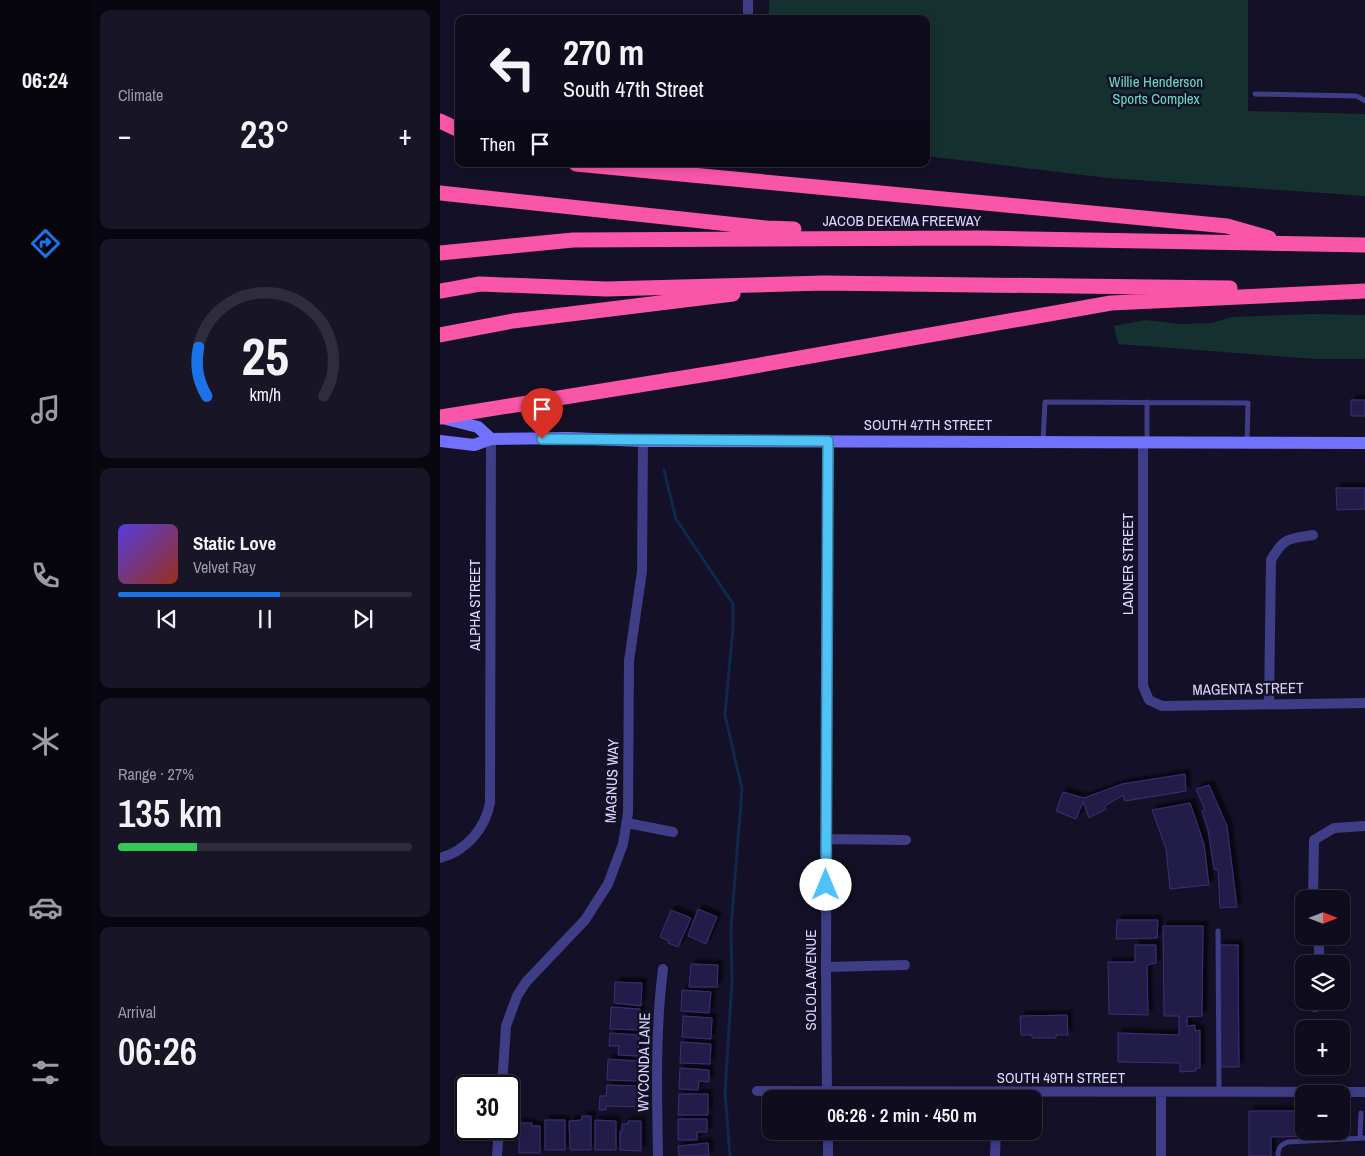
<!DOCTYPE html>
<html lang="en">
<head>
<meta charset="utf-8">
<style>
	:root { --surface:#0f0c1d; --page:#181526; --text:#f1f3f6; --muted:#9b9ba4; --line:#2f2c3b; --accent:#1a73e8 }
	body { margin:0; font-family:"Archivo Narrow",sans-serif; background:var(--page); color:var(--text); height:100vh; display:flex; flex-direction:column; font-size:19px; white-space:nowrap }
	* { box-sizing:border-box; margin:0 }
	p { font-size:16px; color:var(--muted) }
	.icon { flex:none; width:28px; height:28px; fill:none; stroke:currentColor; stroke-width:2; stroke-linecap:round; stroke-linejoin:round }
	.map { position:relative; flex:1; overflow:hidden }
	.details { display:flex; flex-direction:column; gap:10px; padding:10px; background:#080710; width:350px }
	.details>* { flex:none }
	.top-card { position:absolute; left:15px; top:15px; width:475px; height:152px; border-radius:10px; box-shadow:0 2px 8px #0003,0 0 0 1px var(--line); background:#0f0c1d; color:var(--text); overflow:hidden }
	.needle { width:32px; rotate:90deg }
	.buttons { position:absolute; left:855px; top:890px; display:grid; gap:10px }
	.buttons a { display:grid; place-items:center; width:55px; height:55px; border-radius:10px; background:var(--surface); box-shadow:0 2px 8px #0003,0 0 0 1px var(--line); font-size:25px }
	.speed { position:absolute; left:15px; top:1075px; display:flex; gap:10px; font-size:25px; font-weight:700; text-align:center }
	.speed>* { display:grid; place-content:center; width:65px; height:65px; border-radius:50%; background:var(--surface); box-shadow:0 2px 8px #0003,0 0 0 1px var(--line); line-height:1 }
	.speed .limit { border:2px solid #111; border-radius:8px; background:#fff; color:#111 }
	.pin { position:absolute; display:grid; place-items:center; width:42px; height:42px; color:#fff; margin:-51px -21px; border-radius:50% 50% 50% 0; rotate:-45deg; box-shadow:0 0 5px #0007 }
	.pin .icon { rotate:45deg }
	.me { position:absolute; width:55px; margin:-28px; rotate:0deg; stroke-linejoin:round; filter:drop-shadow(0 0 4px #0008) }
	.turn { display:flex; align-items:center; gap:18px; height:105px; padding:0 25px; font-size:22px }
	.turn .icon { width:65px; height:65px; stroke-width:2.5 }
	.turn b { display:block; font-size:35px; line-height:42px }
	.then { display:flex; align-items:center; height:48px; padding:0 25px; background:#0003; gap:10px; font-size:19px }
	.big { font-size:38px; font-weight:600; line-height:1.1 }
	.details .widget { flex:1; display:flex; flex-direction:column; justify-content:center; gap:8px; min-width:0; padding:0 18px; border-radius:10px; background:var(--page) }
	.details .dial { align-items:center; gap:0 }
	.dial svg { height:130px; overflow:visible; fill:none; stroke:var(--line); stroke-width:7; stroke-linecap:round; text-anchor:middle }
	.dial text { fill:var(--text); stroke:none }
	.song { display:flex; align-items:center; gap:15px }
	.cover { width:60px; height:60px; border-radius:8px; background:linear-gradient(135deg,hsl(250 70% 55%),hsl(10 70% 35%)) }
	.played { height:5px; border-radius:2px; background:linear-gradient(90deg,var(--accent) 55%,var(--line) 55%) }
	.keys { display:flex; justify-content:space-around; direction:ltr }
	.heat { display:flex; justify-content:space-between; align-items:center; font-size:28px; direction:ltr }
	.charge { height:8px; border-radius:4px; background:linear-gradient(90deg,#34c759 27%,var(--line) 0) }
	.trip { position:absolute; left:322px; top:1090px; width:280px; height:50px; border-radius:10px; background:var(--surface); box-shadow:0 2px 8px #0003,0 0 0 1px var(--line); font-weight:600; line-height:50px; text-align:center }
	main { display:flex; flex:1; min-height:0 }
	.tabs { display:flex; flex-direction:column; width:90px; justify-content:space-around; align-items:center; background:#06050c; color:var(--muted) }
	.tabs .icon { width:35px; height:35px }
	.tabs .active { color:var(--accent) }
	.tabs b { font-size:22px; color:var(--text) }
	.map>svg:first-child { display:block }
	.green { fill:#14312f }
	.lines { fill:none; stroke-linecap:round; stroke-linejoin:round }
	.stream { stroke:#10284c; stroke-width:3 }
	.building { fill:#241d48; stroke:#3b3073; filter:url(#shadow) }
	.lane { stroke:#3e3d85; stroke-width:5 }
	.street { stroke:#3e3d85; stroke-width:10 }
	.secondary { stroke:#7172fb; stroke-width:12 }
	.highway { stroke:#fa56a9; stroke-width:15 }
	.route-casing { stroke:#337fa1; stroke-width:12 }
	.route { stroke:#4fc3f7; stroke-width:9 }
	.labels { text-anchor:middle; stroke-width:5; stroke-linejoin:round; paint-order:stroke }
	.park-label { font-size:15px; fill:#65ddbc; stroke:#141027 }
	.street-label { font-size:15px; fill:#dbd8fe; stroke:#141027 }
</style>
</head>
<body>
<main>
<nav class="tabs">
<b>06:24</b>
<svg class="icon active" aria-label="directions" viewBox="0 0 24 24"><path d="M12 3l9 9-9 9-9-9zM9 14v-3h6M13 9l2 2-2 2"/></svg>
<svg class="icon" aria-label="music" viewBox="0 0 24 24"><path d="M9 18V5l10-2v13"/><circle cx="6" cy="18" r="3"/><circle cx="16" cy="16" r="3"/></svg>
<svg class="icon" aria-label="phone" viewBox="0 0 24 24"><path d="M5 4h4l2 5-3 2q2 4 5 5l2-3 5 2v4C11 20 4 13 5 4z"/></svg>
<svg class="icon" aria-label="climate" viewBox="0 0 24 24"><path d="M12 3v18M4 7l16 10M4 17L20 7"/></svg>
<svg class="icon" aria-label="car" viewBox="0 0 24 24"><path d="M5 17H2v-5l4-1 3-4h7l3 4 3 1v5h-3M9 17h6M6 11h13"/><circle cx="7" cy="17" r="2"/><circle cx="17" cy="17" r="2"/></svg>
<svg class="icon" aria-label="filters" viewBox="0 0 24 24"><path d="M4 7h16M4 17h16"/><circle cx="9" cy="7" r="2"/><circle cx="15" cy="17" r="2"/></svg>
</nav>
<section class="details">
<div class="widget"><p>Climate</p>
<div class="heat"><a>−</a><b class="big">23°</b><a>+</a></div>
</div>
<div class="widget dial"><svg viewBox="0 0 100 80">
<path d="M14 69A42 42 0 1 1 86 69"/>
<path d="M14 69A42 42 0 0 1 9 39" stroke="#1a73e8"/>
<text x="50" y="56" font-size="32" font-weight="700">25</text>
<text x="50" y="72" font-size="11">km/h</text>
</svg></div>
<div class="widget">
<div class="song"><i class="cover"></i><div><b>Static Love</b><p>Velvet Ray</p></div></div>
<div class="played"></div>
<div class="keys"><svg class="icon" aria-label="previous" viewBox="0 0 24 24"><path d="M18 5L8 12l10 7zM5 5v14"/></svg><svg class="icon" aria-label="pause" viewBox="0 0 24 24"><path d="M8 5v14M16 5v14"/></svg><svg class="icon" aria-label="next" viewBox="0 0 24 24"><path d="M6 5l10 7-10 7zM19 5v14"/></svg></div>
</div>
<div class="widget"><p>Range · 27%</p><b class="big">135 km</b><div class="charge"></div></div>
<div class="widget"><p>Arrival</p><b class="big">06:26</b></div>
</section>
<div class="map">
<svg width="925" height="1156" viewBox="0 0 925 1156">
	<defs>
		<filter id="shadow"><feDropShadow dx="4.5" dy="-4.5" stdDeviation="1" flood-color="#0009"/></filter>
	</defs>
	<rect width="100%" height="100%" fill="#141027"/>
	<path class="green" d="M329 0H808V111L925 114V196L668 178 486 156V19H329Z
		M874 314 925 315V359H875L678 344 674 326 705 320 741 324 772 323 792 317Z"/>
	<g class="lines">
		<path class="stream" d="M224 470 236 519 293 604V627L285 715 302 789 291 928 292 981 285 1093 290 1156"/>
	</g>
	<path class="building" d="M911 400H925V416H911Z
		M896 488H925V509L897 510Z
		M745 774 746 791 685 801 683 795 665 806 666 809 649 818 643 802 636 819 616 811 623 792 644 798 682 784Z
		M769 785 787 826 797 907 780 908 778 870 774 869 768 830 762 811 765 810 756 789Z
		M750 803 764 844 769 885 730 889 726 849 712 810Z
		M258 909 277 917 266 944 248 936Z
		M231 910 251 918 238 947 228 943 229 941 220 937Z
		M677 920H718L717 938 676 939Z
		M723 926H763L762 1016 747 1017V1026L755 1025V1031L760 1030V1068H756V1071L740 1072V1063L678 1062V1033L739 1035V1016H724Z
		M695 945H716V963L707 965 708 1015 669 1014 668 962H695Z
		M779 945H798L799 1067H780Z
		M251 964 278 965 277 987H249Z
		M175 982 202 983 201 1006 174 1003Z
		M242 990 271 992 269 1013 241 1011Z
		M171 1007 200 1009 199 1030 170 1029Z
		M627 1015 628 1035H616V1038H592V1035H581L580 1016Z
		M243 1016 272 1018 271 1039 242 1037Z
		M170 1033 199 1035 198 1056 178 1055 179 1046H169Z
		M241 1042 271 1044 270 1064 240 1063Z
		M168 1059 198 1061 197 1081 167 1080Z
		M240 1068 269 1070V1082L259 1081 258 1090 239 1089Z
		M167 1085 200 1086V1098H205L204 1107 166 1106V1110H159L160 1096H166Z
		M239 1094H268V1115H238Z
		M809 1111H864V1131H879V1136L831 1137V1156H809Z
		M142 1116H151V1150H130L129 1121 142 1120Z
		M238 1119H267V1132H257V1140H238Z
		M105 1120H125V1150H105Z
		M155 1120 176 1121V1150H155Z
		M188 1121H201V1151L180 1150V1131H182V1124H188Z
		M79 1123H92V1126H100V1153H79Z
		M268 1143 269 1156H239L238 1146Z"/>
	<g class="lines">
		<path class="lane" d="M815 94 917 96 925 101
			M603 442 605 402 808 403 807 442
			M707 442V402
			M778 931 779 1091
			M897 1131V1139
			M920 1138 921 1113
			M838 1156C838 1148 840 1145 848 1142L925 1138"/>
		<path class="street" d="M308 0V17
			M703 442V686L709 700 722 706 925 703
			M829 703 831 560C844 537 848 539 873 535
			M187 823 233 832
			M386 839 466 840
			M0 858C26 851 45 829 50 803L51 439
			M873 899 874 840 894 828 925 826
			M878 936 880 964
			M386 967 465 965
			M875 1007 877 1001
			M62 1086 66 1026 77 996 86 982 145 920 168 884 183 844 188 813 189 661 202 571 203 441
			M317 1091 925 1092
			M721 1092V1156
			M387 1099 386 967 388 441
			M388 1131V1156
			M57 1156 59 1129
			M218 1156C217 1094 215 1031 223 969
			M555 1156 556 1131"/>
		<path class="secondary" d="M2 418 38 427 51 439
			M0 441 34 445 51 439 129 438 203 441 925 443"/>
		<path class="highway" d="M0 121 19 130
			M136 164 787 226 829 238
			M0 193 326 228 354 229
			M0 253 133 240 540 238 925 245
			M0 291 40 284 166 289 384 283 790 288
			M0 335 73 321 293 294
			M0 417 286 371 671 303 925 291"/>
	</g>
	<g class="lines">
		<defs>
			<path id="route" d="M102 439 388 441 386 885"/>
		</defs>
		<use href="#route" class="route-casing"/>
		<use href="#route" class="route"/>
	</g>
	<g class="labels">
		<g class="park-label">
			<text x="716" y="87">Willie Henderson<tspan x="716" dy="17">Sports Complex</tspan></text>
		</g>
		<g class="street-label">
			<text x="462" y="226">JACOB DEKEMA FREEWAY</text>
			<text x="488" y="430">SOUTH 47TH STREET</text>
			<text transform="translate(688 564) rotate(-90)" y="5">LADNER STREET</text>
			<text transform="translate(35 605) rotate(-90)" y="5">ALPHA STREET</text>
			<text transform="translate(808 689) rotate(-1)" y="5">MAGENTA STREET</text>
			<text transform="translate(172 781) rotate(-88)" y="5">MAGNUS WAY</text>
			<text transform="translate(371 980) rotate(-90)" y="5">SOLOLA AVENUE</text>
			<text transform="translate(204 1062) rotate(-89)" y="5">WYCONDA LANE</text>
			<text x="621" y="1083">SOUTH 49TH STREET</text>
		</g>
	</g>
</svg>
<div class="buttons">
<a><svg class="needle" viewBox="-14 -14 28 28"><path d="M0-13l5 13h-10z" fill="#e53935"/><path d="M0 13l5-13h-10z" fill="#9b9ba4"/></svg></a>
<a><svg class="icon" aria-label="layers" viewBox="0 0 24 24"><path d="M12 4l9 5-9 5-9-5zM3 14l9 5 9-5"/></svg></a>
<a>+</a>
<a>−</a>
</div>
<div class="speed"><div class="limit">30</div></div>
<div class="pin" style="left:102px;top:439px;background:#d93025"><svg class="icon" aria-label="arrive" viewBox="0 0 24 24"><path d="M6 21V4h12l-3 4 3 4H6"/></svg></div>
<svg class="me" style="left:386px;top:885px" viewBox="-20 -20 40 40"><circle r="19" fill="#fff"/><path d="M0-13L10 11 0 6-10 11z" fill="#4fc3f7"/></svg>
<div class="trip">06:26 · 2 min · 450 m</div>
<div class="top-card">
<div class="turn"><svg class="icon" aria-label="left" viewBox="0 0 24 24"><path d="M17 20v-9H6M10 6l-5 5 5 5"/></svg><div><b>270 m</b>South 47th Street</div></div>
<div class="then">Then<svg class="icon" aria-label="arrive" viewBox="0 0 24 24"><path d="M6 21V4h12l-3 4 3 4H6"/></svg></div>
</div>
</div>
</main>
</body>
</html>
